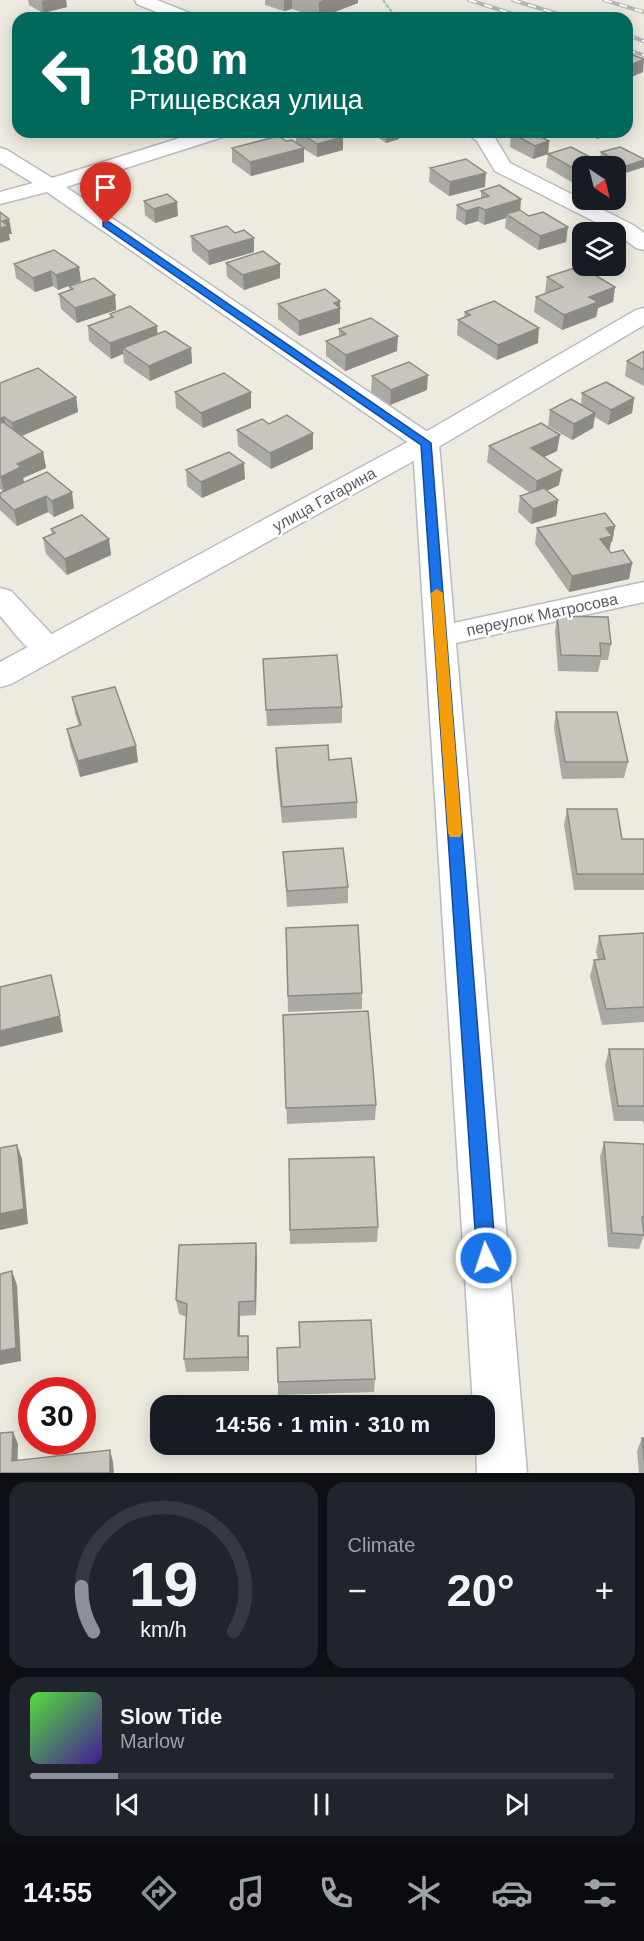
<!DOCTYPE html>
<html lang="en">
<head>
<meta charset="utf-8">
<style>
	:root { --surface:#171b24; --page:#20242c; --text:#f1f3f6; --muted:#9ea1a6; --line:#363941; --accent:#8c9099 }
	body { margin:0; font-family:Arial,sans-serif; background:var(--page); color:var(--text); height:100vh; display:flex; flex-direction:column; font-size:22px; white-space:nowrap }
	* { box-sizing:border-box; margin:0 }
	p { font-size:20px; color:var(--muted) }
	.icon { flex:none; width:33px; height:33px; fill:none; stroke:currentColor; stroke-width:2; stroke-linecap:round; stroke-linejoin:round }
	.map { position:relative; height:1473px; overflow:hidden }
	.drawer { display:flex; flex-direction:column; gap:9px; padding:9px; background:#0d0f14; flex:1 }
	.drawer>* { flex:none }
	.guide { position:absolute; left:12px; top:12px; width:621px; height:126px; border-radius:18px; box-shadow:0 3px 15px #0003; background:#00695c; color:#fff; overflow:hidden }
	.needle { width:39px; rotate:145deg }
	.fabs { position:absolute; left:572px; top:156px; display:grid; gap:12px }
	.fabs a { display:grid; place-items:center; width:54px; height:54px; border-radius:12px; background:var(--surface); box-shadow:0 3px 15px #0003; font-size:30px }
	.speed { position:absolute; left:18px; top:1377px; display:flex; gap:12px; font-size:30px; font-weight:700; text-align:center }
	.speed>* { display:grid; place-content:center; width:78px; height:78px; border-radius:50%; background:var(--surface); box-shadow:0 3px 15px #0003; line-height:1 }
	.speed .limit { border:9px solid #d22; background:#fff; color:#111 }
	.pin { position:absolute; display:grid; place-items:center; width:51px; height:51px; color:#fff; margin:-62px -26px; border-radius:50% 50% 50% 0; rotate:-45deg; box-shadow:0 0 6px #0007 }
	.pin .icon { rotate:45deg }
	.me { position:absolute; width:66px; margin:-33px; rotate:356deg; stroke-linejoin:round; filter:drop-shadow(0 0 4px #0008) }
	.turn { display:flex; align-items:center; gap:21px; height:126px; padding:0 18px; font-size:27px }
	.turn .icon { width:78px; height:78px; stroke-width:2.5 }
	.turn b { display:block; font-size:42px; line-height:51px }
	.big { font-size:45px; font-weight:600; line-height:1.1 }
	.drawer .widget { flex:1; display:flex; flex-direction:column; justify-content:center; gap:9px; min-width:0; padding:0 21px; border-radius:18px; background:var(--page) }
	.drawer .dial { align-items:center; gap:0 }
	.dial svg { height:156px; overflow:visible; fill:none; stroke:var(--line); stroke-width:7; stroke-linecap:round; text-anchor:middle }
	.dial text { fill:var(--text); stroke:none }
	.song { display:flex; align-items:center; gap:18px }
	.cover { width:72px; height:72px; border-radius:9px; background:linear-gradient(135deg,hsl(110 70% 55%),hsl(260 70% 35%)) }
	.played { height:6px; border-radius:3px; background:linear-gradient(90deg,var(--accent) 15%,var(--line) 15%) }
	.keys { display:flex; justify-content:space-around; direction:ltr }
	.heat { display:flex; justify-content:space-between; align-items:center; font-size:33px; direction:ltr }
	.drawer .tiles { flex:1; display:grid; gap:9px; grid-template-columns:1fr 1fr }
	.widget:last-child { grid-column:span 2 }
	.trip { position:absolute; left:150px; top:1395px; width:345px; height:60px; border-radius:18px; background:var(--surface); box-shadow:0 3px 15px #0003; font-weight:600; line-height:60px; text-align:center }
	.tab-bar { display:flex; height:96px; justify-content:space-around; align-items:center; background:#090b0e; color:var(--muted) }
	.tab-bar .icon { width:42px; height:42px }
	.tab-bar .current { color:var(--accent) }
	.tab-bar b { font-size:27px; color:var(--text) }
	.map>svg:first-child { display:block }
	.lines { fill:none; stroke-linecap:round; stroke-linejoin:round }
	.street-casing { stroke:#b8bac0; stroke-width:3 }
	.secondary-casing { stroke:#b9bcc3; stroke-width:3 }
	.path { stroke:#94c7a7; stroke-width:2; stroke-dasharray:4 1.5; stroke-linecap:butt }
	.street { fill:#fff; fill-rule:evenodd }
	.secondary { fill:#fff; fill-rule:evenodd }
	.rail-casing { stroke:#b4b5b5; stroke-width:4 }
	.rail { stroke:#fff; stroke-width:2; stroke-dasharray:8; stroke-linecap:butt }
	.wall { fill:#aba9a3 }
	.shaded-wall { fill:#8b8a84 }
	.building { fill:#c7c5bd; stroke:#8b8a84; stroke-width:1.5 }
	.route { fill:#1a73e8; stroke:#114b97; stroke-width:1.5 }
	.slow { fill:#f59e0b }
	.labels { text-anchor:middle; stroke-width:4.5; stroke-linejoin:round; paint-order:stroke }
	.street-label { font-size:16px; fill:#595c62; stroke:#fff }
</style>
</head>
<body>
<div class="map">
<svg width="644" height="1473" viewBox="0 0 644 1473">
	<rect width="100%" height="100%" fill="#edebe0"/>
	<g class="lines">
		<defs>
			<path id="street" d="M199 132H229L226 136 66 187 435 437 439 443 454 623 644 582V602L456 643 527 1473H477L476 1444H484V1406H473L413 446 47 192 0 204V192L33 183 0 163V148L7 150 52 178Z
				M0 588 11 591 60 643 65 650 60 657C33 665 17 634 0 616Z"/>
			<path id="secondary" d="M135 0H157L192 14 194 18H171L137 4Z
				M465 132 492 133 510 163 633 225 644 233V250L636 248 615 232 495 171 477 141Z
				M644 308V325L435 449 11 684 0 687V662L417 437 636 310Z"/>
		</defs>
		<use href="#street" class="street-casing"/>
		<use href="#secondary" class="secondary-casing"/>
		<path class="path" d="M383 0 396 18"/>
		<use href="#street" class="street"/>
		<use href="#secondary" class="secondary"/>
		<defs>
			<path id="rail" d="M469 0 526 18
				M513 0 571 18
				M604 0 644 12
				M627 35 644 41
				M627 50 644 55"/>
		</defs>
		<use href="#rail" class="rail-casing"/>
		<use href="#rail" class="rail"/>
	</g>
	<path class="wall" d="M28 0H66L67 7 43 13 29 5Z
		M265 0H358V3L319 18 292 9 284 11 265 5Z
		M296 132H336L343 150 317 157 304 149V162L251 176 232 162V148L286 141 296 143Z
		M352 132H399V139L386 143 370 132 358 135Z
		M584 132H615V133L597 139Z
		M511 133 549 141 548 154 533 159 510 147Z
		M601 152 644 167 625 173 615 168V166H613L600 160Z
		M548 154 582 166V187H580L546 167Z
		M430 168 485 187 449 196 429 182Z
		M481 191 520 210 566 242 538 250 505 228 506 218 484 225 478 221 465 225 456 219 457 205 481 198Z
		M144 201 178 216 155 223 145 215Z
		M191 236 254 252 209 265 192 251Z
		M54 250 81 281 58 290 53 286 35 292 16 278 14 264Z
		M226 263 280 278 244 290 227 277Z
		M547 277 615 287 613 302 598 308 596 317 562 330 534 312 536 297 547 293 545 292Z
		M69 286 115 295 116 310 77 323 61 309 59 294 70 291Z
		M340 301V323L299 336 278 319V304Z
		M465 312 538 343 497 360 457 335 458 320 464 318Z
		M110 314 191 348 192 363 150 381 124 363 123 354 111 359 89 341 88 326 110 318Z
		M339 329 397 351 345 371 326 356V341L339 337Z
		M644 351V386L625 376 627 361Z
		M372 376 427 390 390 405 371 392Z
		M0 383 76 397 78 412 22 436 43 452 46 468 23 478 24 482 74 508 54 517 48 512 17 526 0 510V493L3 491 0 489Z
		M175 392H251V408L203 428 176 408Z
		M582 393 634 398 632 413 608 425 595 417 593 428 572 440 548 426 550 410 581 405Z
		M269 424 313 449 271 469 238 446 237 430Z
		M489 446 557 451 544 457 559 485 547 491 558 500 556 516 531 524 518 512 520 496 530 493 487 462Z
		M186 470 245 479 202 498 187 486Z
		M615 526 612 542H611L609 551 611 553 632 563 629 579 569 592 535 544 537 528Z
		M51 529 109 539 111 555 67 575 46 554 43 538 52 534Z
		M557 616 611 644 608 660H601L598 672 558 671 555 632Z
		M263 659 342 707V723L267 726Z
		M72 697 136 746 138 762 80 777 70 745 67 729 79 726 75 713Z
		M556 712 628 762 624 778 562 779 554 728Z
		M276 748 329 760 357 802V818L282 823 276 765Z
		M567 809 622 839H644V890H574L564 825Z
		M283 852 348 887V903L287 907Z
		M286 928 362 993V1009L288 1012Z
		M644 933V1022L602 1025 590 976 594 960H598L596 952 599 936Z
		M283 1015 376 1105 375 1120 287 1124Z
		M609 1049H644V1125L643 1121H614L605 1065Z
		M604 1142 644 1144V1235L639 1249 608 1247 600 1157Z
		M289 1159 378 1227 377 1242 290 1244Z
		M257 1257 256 1315 240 1316V1336L249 1349V1371L186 1372 184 1359 186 1317 179 1314 176 1300Z
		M375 1379 374 1392 278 1395V1382Z
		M642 1438H644V1473H639L637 1451Z"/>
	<path class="shaded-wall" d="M46 0H66L67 7 43 13 42 1Z
		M284 0H292V9L284 11Z
		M323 0H358V3L319 18V2Z
		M644 59 643 72 627 79V67Z
		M358 132H370L358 135Z
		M386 132H399V139L386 143Z
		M598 132H615V133L597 139Z
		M343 137V150L317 157V144Z
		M549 141 548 154 533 159 535 146Z
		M304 148V162L251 176 250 162Z
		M644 160V167L625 173 626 166Z
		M486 173 485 187 449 196 450 182Z
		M521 199 520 214H506V218L484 225 485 210Z
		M177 202 178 216 155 223 154 209Z
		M479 207 478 221 465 225 466 211Z
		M9 219 12 234H9L10 240 0 243V228L2 221Z
		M568 227 566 242 538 250 540 236Z
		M254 238V252L209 265 208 251Z
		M280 264V278L244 290 243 275Z
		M79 267 81 281 58 290 56 275Z
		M51 271 53 286 35 292 33 278Z
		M615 287 613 302 598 308 596 317 562 330 564 315 589 297Z
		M115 295 116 310 77 323 75 308Z
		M340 301V323L299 336V321L334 303Z
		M157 326 158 341 123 348V354L111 359 110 343Z
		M539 328 538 343 497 360 498 345Z
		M398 336 397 351 345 371 346 355Z
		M191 348 192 363 150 381 149 366Z
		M428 375 427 390 390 405 391 390Z
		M251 392V408L203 428 201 413Z
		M76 397 78 412 14 439 12 423Z
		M634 398 632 413 608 425 611 410Z
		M595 413 593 428 572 440 574 424Z
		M4 417 7 433 0 436V419Z
		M313 433V449L271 469 270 453Z
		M560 435 557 451 529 464 531 448Z
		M43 452 46 468 23 478 24 483 4 492 1 477 17 464Z
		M244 463 245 479 202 498 201 482Z
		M562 470 559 485 535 496 537 481Z
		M72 492 74 508 54 517 52 501Z
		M46 496 48 512 17 526 14 510Z
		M558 500 556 516 531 524 533 509Z
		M615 526 612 542H611L609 552 600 539 606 528Z
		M109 539 111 555 67 575 65 559Z
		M632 563 629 579 569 592 572 576Z
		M136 746 138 762 80 777 78 761Z
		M60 1016 63 1032 0 1047V1031Z
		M17 1145 22 1159 28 1224 0 1230V1214Z
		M256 1243 257 1257 256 1315 255 1301Z
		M12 1271 17 1285 21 1361 0 1365V1351Z
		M239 1302 240 1316 239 1349 238 1336Z
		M248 1336 249 1349V1371L248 1357Z
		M13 1432 18 1444 17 1473 12 1461Z
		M110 1450 113 1462 114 1473H110Z"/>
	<path class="building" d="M627 53 644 59 627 67Z
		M299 132H336L343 137 317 144Z
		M515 132H531L549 141 535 146 511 133Z
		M279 136 286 141 292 140 304 148 250 162 232 148Z
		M571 147 607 166H582V173L548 154Z
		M620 147 644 159V160L626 166 601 152Z
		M466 159 486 173 450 182 430 168Z
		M499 185 521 199 485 210 479 207 466 211 457 205 489 196 481 191Z
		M167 194 177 202 154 209 144 201Z
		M520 210 529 216 543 212 568 227 540 236 506 214Z
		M0 212 9 219 2 221 8 226 0 228Z
		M227 226 235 233 244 230 254 238 208 251 191 236Z
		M54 250 79 267 56 275 51 271 33 278 14 264Z
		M263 251 280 264 243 275 226 263Z
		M580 266 615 287 589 297 598 302 564 315 536 297 563 287 547 277Z
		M94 278 115 295 75 308 59 294 73 289 69 286Z
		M325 289 340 301 334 303 340 308 299 321 278 304Z
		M494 301 539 328 498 345 458 320 470 315 465 312Z
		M130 306 157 326 110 343 88 326 113 317 110 314Z
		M371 318 398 336 346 355 326 341 346 334 339 329Z
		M165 331 191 348 149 366 123 348Z
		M644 351V370L627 361Z
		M409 362 428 375 391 390 372 376Z
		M38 368 76 397 12 423 4 417 0 419V383Z
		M224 373 251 392 201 413 175 392Z
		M606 382 634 398 611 410 582 393Z
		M571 399 595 413 574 424 550 410Z
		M287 415 313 433 270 453 237 430 262 419 269 424Z
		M3 422 43 452 17 464 21 467 1 477 0 476V423Z
		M541 423 560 435 531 448 562 470 537 481 489 446Z
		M229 452 244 463 201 482 186 470Z
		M47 472 72 492 52 501 46 496 14 510 0 497V493Z
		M544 488 558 500 533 509 520 496Z
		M605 513 615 526 606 528 612 536 600 539 611 553 623 550 632 563 572 576 537 528Z
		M82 515 109 539 65 559 43 538 55 533 51 529Z
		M557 616 608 617 611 644 600 643 601 656 561 655Z
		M337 655 342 707 266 710 263 659Z
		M115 687 136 746 78 761 67 729 81 725 72 697Z
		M556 712H617L628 762H565Z
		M328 745 329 760 351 758 357 802 282 807 276 748Z
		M567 809H617L622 839H644V874H577Z
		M343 848 348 887 287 891 283 852Z
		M358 925 362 993 288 996 286 928Z
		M644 933V1007L606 1009 594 960 605 959 599 936Z
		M51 975 60 1016 0 1031V987Z
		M368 1011 376 1105 286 1108 283 1015Z
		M609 1049H644V1106H618Z
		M604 1142 644 1144V1217H642L644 1235 612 1233Z
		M17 1145 24 1209 0 1214V1148Z
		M374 1157 378 1227 290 1230 289 1159Z
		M256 1243 255 1301 239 1302 238 1336H248V1357L184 1359 187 1304 176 1300 179 1245Z
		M12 1271 16 1348 0 1351V1274Z
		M371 1320 375 1379 278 1382 277 1348 300 1347 299 1322Z
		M13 1432 12 1461 110 1450V1473H0V1433Z
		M642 1438H644V1460Z"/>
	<path class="route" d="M103 222H109L431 443 496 1258 493 1264 486 1267 480 1264 477 1258 421 445 103 226Z"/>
	<path class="slow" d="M437 589 443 593 462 833 460 837H450L448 833 431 593Z"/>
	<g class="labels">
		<g class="street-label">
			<text transform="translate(324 499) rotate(-29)" y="6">улица Гагарина</text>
			<text transform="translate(542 614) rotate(-12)" y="6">переулок Матросова</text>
		</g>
	</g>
</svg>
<div class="fabs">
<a><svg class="needle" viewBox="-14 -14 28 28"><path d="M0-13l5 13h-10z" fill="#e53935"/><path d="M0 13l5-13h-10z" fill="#9ea1a6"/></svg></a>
<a><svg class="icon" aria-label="layers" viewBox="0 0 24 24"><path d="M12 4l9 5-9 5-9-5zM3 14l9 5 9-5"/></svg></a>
</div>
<div class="speed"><div class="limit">30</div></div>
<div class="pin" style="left:106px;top:224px;background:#d93025"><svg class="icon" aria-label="arrive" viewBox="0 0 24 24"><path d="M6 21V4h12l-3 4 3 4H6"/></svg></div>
<svg class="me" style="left:486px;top:1258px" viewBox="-20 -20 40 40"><circle r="17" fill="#1a73e8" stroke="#fff" stroke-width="3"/><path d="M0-11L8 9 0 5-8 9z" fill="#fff"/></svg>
<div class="trip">14:56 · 1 min · 310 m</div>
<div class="guide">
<div class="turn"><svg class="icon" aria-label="left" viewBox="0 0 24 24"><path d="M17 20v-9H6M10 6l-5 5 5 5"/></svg><div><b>180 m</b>Ртищевская улица</div></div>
</div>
</div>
<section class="drawer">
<div class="tiles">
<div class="widget dial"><svg viewBox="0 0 100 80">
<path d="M14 69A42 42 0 1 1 86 69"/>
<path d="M14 69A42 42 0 0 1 8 46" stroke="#8c9099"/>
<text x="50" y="56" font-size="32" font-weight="700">19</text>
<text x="50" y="72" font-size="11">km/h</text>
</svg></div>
<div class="widget"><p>Climate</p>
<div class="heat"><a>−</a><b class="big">20°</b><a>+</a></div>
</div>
<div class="widget">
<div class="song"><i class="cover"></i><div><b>Slow Tide</b><p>Marlow</p></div></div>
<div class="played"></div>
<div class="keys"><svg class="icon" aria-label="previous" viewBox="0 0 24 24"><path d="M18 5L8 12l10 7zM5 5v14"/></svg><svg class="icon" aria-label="pause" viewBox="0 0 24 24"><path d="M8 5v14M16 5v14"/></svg><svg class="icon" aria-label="next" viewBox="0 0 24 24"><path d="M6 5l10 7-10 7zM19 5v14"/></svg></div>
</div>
</div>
</section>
<nav class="tab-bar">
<b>14:55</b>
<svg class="icon current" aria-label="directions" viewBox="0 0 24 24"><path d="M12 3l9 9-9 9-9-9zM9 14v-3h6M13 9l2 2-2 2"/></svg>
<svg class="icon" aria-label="music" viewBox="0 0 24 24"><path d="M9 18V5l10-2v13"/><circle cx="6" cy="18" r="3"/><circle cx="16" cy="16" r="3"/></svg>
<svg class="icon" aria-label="phone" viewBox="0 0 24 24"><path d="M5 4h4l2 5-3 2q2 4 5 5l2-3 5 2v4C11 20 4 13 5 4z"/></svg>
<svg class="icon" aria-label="climate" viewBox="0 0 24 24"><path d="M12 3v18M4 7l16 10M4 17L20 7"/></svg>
<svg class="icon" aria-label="car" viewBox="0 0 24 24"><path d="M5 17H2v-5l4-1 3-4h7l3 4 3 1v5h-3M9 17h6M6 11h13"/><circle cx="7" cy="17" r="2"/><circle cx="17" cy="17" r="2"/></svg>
<svg class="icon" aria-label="filters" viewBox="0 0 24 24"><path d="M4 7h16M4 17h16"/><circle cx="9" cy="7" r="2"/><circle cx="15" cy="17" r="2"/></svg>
</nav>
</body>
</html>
